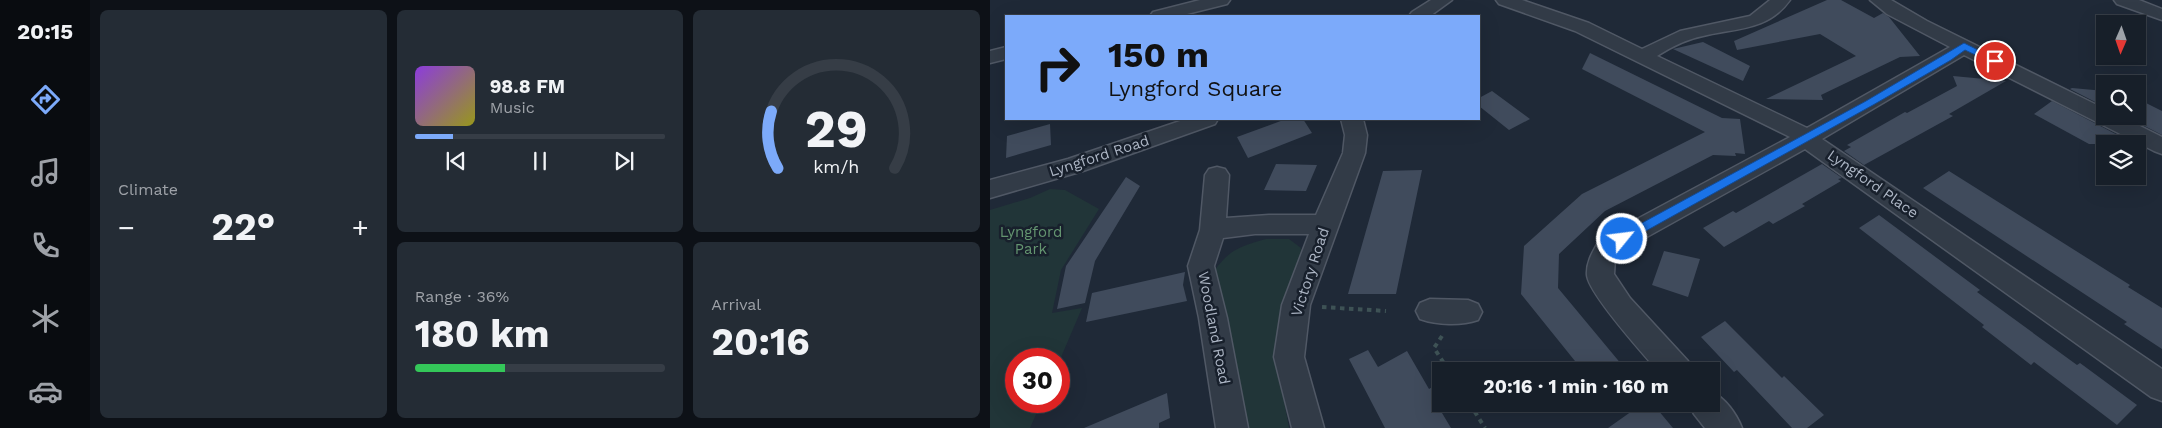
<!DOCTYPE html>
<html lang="en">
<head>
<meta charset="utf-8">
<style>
	:root { --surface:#171f29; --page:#242c35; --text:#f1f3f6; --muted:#9ea2a8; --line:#363d46; --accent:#7caafa }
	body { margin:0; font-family:"Work Sans",sans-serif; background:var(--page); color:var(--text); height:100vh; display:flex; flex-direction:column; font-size:19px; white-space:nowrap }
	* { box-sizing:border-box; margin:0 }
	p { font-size:16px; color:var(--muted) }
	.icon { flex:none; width:28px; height:28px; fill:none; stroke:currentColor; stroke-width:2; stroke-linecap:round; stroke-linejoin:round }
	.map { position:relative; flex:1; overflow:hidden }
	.details { display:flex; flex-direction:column; gap:10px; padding:10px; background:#0d1117; width:900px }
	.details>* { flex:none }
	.guide { position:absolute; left:15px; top:15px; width:475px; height:105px; border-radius:0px; box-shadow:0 5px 20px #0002,0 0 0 1px var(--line); background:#7caafa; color:#111; overflow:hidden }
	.needle { width:32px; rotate:182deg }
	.buttons { position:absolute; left:1106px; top:15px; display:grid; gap:10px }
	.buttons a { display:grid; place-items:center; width:50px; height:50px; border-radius:0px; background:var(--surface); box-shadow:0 5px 20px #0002,0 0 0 1px var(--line); font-size:25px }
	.speed { position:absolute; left:15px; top:348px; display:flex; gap:10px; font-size:25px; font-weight:700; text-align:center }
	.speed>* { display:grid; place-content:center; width:65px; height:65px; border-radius:50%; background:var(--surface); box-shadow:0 5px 20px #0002,0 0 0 1px var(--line); line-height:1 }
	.speed .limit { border:8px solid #d22; background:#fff; color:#111 }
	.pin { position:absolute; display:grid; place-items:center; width:42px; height:42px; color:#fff; margin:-21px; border:2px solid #fff; border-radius:50%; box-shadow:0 1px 5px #0007 }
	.me { position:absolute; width:55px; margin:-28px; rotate:61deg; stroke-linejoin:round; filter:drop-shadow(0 0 4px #0008) }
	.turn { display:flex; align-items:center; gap:18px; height:105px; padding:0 20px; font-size:22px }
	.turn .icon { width:65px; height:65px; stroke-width:2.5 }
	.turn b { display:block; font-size:35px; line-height:42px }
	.big { font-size:38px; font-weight:700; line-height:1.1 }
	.details .card { flex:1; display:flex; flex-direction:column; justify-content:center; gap:8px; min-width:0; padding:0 18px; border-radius:8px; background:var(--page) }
	.details .dial { align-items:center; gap:0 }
	.dial svg { height:130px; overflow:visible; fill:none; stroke:var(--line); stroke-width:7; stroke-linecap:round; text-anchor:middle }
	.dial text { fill:var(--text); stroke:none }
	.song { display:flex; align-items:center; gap:15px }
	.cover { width:60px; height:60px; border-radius:8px; background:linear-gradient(135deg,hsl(270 70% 55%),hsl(60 70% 35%)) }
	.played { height:5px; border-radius:2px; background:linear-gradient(90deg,var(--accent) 15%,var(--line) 15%) }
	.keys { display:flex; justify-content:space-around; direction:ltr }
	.heat { display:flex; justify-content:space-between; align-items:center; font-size:28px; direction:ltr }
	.charge { height:8px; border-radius:4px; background:linear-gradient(90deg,#34c759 36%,var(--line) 0) }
	.details .tiles { flex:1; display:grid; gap:10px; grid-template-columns:repeat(3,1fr) }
	.card:first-child { grid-row:span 2 }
	.trip { position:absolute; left:442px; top:362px; width:288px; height:50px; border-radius:0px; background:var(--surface); box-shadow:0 5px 20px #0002,0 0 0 1px var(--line); font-weight:700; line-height:50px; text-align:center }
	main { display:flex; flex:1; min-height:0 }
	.tab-bar { display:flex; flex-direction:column; width:90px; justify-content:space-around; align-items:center; background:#090c10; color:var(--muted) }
	.tab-bar .icon { width:35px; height:35px }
	.tab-bar .on { color:var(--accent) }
	.tab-bar b { font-size:22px; color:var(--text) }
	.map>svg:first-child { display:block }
	.green { fill:#213538 }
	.building { fill:#404b5c }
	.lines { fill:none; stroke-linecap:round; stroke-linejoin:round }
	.minor-casing { stroke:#505865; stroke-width:3 }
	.path { stroke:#3e5255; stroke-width:4; stroke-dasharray:4.5 4.5; stroke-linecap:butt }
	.minor { fill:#323b47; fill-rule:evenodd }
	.route { fill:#1a73e8; stroke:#114b97 }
	.labels { text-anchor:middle; stroke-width:5; stroke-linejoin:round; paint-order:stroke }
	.street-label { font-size:15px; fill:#acb5c4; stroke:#18202c }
	.park-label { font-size:15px; fill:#649570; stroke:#18202c }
</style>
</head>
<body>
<main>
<nav class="tab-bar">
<b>20:15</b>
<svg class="icon on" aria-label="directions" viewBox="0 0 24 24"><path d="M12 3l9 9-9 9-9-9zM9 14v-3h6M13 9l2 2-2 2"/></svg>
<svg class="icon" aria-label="music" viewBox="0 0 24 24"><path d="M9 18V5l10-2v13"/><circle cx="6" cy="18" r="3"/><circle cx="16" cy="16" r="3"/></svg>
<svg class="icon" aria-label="phone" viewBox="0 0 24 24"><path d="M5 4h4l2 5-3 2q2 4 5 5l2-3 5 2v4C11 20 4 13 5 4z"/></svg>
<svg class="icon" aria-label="climate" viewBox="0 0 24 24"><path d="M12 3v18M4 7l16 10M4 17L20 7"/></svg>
<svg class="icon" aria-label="car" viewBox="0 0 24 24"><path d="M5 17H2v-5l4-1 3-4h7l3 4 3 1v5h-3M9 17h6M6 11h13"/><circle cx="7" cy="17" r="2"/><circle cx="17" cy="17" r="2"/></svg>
</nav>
<section class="details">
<div class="tiles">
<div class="card"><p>Climate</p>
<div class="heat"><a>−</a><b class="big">22°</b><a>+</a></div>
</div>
<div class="card">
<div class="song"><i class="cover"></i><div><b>98.8 FM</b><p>Music</p></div></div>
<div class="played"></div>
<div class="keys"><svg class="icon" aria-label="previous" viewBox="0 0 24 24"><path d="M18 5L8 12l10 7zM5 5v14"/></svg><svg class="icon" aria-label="pause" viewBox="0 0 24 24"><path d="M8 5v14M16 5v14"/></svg><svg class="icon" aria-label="next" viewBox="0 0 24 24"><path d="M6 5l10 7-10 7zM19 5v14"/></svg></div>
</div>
<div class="card dial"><svg viewBox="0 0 100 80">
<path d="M14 69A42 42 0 1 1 86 69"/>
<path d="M14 69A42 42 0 0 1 10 34" stroke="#7caafa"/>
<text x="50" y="56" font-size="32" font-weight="700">29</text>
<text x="50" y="72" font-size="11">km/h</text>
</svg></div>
<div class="card"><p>Range · 36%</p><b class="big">180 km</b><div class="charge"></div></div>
<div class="card"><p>Arrival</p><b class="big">20:16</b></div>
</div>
</section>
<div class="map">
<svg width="1172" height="428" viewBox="0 0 1172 428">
	<rect width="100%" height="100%" fill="#1f2937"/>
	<path class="green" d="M60 189 75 190 109 209 71 270 62 313 92 308 69 362V359H26V401H52L40 428H0V210L40 198Z
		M276 239H299L311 248 309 265 285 353 299 428H254L224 271C240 249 251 246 276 239Z"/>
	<path class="building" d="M837 0H851L884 18 893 13 899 17 930 56 910 57 831 95 833 100 776 99 866 56 830 34 747 50 744 41Z
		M713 42 760 66 753 81 683 49Z
		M600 53 732 118 750 119 755 154 745 153 746 156 723 155 615 211 569 254 568 288 637 371H593L531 294 534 246 592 194 715 132 592 69Z
		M963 76 1016 81 959 114 963 116 874 165 854 151 861 147 857 145 915 112 917 113 967 86Z
		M1082 88 1115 91V107L1080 89Z
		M502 91 540 119 519 130 489 106V98Z
		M1148 99 1172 111V135L1135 116H1148Z
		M1062 101 1145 144H1099L1044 114Z
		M296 119H313L322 133 258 158 247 137Z
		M60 124 61 145 16 158 17 136Z
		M286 164 327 165 316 191 274 190Z
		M832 164 852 178 848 179 851 181 812 204 815 206 783 224 779 221 734 247 713 228 743 211 746 213Z
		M432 170 406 294H358L393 171Z
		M959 171 1140 285 1138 287 1172 308V349L1134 324 1137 322 933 188Z
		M136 177 150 186 105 261 95 303 67 309 76 266Z
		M889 215 990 290 987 292 1087 365 1090 363 1147 405 1127 425 1044 362 1041 365 992 327 994 325 869 228Z
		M674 251 710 259 698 297 662 285Z
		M195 272 193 285 197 301 96 322 102 293Z
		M735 321 792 378 794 376 834 415 817 428H802L747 370 744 372 711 337Z
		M378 350 388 367 417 351 439 389 451 382V406L449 408 461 428H395L359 359Z
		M177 393 180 418 169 423V428H94Z
		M652 404H663L683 428H618Z"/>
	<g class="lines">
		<defs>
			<path id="minor" d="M210 0H240L237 4 189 16H160L163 12Z
				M441 0H462L440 16H419L422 12Z
				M506 0H532L599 23 652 49 690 31 760 16 780 0H800C778 31 746 28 713 36 697 39 681 47 667 56L817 128 960 47 897 14 880 0H901L937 21 1115 109V116H1130L1172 137V154L1164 151 974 55 832 139 1172 369V401L1161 397 815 149 628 253 625 259 624 274 640 298 698 361 702 371H668C654 355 598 293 597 275 596 261 604 250 610 239L800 137 585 31 509 4Z
				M1124 0H1149L1172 9V20L1127 4Z
				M16 47V59L0 63V51Z
				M196 119H228L225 124 93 171 0 198V180L78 159Z
				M351 119H373L377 135 375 153 320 305 314 357 334 428H302L284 357 292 305 319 234H265L233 238 224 266 237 318 258 428H226L209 318 198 266 210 230 215 175 219 169 227 167 235 169 239 175 236 218 279 215H326L353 153 355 135Z
				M440 299 478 300 488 304 492 312 488 320C471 326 447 325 430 319L426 311 430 303Z
				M721 392C735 397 747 415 752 428H715L704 414 699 404H721Z"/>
		</defs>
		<use href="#minor" class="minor-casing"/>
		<path class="path" d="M332 307 396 311
			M452 336 444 348 459 371
			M480 404 495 428"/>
		<use href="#minor" class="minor"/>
	</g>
	<path class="route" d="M974 43 1010 61 1005 64 1002 63 975 50 961 60 883 105 636 242H628L626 239 628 236 876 101Z"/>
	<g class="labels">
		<g class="street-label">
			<text transform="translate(109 156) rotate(-18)" y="5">Lyngford Road</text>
			<text transform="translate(883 184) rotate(35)" y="5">Lyngford Place</text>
			<text transform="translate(320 272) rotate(-72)" y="5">Victory Road</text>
			<text transform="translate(224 328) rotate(79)" y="5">Woodland Road</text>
		</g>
		<g class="park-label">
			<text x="41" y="237">Lyngford<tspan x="41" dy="17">Park</tspan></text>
		</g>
	</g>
</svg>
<div class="buttons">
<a><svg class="needle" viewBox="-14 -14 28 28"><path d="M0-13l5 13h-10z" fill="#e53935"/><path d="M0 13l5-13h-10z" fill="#9ea2a8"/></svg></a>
<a><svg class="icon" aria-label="search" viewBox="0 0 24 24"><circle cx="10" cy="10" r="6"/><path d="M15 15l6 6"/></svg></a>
<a><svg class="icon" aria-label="layers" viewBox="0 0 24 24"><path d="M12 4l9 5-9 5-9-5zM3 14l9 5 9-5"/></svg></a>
</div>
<div class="speed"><div class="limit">30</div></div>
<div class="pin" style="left:1005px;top:61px;background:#d93025"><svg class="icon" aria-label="arrive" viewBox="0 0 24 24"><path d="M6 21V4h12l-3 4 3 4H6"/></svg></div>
<svg class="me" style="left:632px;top:239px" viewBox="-20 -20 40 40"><circle r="17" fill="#1a73e8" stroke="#fff" stroke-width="3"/><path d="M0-11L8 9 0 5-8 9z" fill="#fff"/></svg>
<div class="trip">20:16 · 1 min · 160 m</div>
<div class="guide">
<div class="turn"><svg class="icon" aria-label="right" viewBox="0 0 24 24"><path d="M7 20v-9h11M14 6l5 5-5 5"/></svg><div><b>150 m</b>Lyngford Square</div></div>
</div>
</div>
</main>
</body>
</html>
